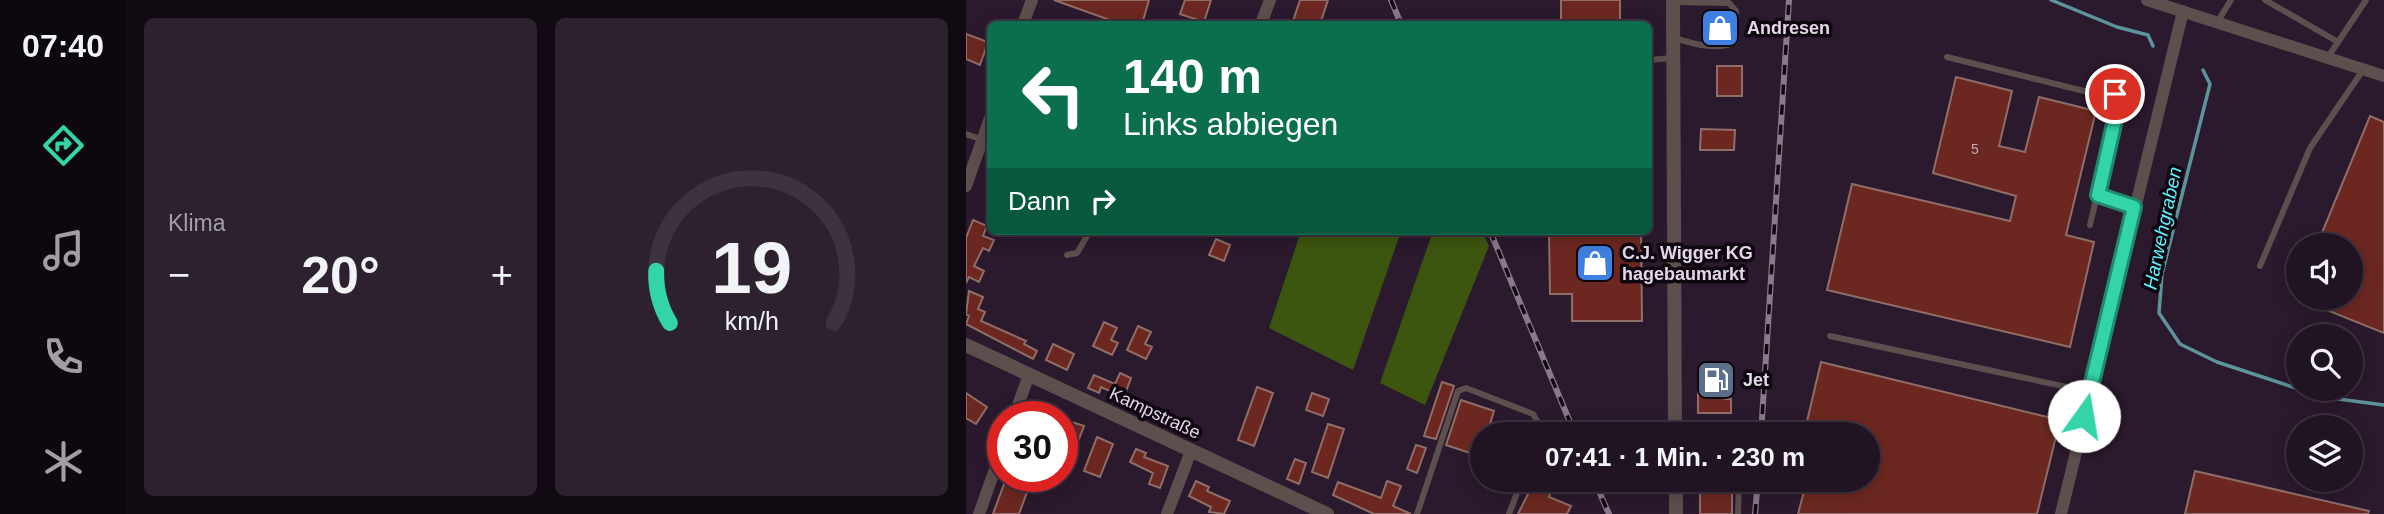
<!DOCTYPE html>
<html lang="de">
<head>
<meta charset="utf-8">
<style>
	:root { --surface:#201322; --page:#2d202f; --text:#f1f3f6; --muted:#a29ea5; --line:#3d3240; --accent:#32d4a8 }
	body { margin:0; font-family:Helvetica,sans-serif; background:var(--page); color:var(--text); height:100vh; display:flex; flex-direction:column; font-size:26px; white-space:nowrap }
	* { box-sizing:border-box; margin:0 }
	p { font-size:23px; color:var(--muted) }
	.icon { flex:none; width:38px; height:38px; fill:none; stroke:currentColor; stroke-width:2; stroke-linecap:round; stroke-linejoin:round }
	.map { position:relative; flex:1; overflow:hidden }
	.panel { display:flex; flex-direction:column; gap:18px; padding:18px; background:#120a13; width:840px }
	.panel>* { flex:none }
	.banner { position:absolute; left:21px; top:21px; width:665px; height:214px; border-radius:10px; box-shadow:0 4px 18px #0003,0 0 0 2px var(--line); background:#0b6e4f; color:#fff; overflow:hidden }
	.tools { position:absolute; left:1320px; top:233px; display:grid; gap:14px }
	.tools a { display:grid; place-items:center; width:77px; height:77px; border-radius:50%; background:var(--surface); box-shadow:0 4px 18px #0003,0 0 0 2px var(--line); font-size:35px }
	.speed { position:absolute; left:21px; top:401px; display:flex; gap:14px; font-size:35px; font-weight:700; text-align:center }
	.speed>* { display:grid; place-content:center; width:91px; height:91px; border-radius:50%; background:var(--surface); box-shadow:0 4px 18px #0003,0 0 0 2px var(--line); line-height:1 }
	.speed .limit { border:10px solid #d22; background:#fff; color:#111 }
	.pin { position:absolute; display:grid; place-items:center; width:60px; height:60px; color:#fff; margin:-30px; border:4px solid #fff; border-radius:50%; box-shadow:0 2px 7px #0007 }
	.me { position:absolute; width:77px; margin:-38px; rotate:13deg; stroke-linejoin:round; filter:drop-shadow(0 0 5px #0008) }
	.turn { display:flex; align-items:center; gap:24px; height:147px; padding:0 21px; font-size:32px }
	.turn .icon { width:91px; height:91px; stroke-width:2.5 }
	.turn b { display:block; font-size:49px; line-height:60px }
	.then { display:flex; align-items:center; height:66px; padding:0 21px; background:#0003; gap:14px; font-size:26px }
	.big { font-size:52px; font-weight:700; line-height:1.1 }
	.panel .card { flex:1; display:flex; flex-direction:column; justify-content:center; gap:10px; min-width:0; padding:0 24px; border-radius:10px; background:var(--page) }
	.panel .dial { align-items:center; gap:0 }
	.dial svg { height:182px; overflow:visible; fill:none; stroke:var(--line); stroke-width:7; stroke-linecap:round; text-anchor:middle }
	.dial text { fill:var(--text); stroke:none }
	.heat { display:flex; justify-content:space-between; align-items:center; font-size:38px; direction:ltr }
	.panel .tiles { flex:1; display:grid; gap:18px; grid-template-columns:repeat(2,1fr) }
	.trip { position:absolute; left:504px; top:422px; width:410px; height:70px; border-radius:35px; background:var(--surface); box-shadow:0 4px 18px #0003,0 0 0 2px var(--line); font-weight:700; line-height:70px; text-align:center }
	main { display:flex; flex:1; min-height:0 }
	.menu { display:flex; flex-direction:column; width:126px; justify-content:space-around; align-items:center; background:#0d080e; color:var(--muted) }
	.menu .icon { width:49px; height:49px }
	.menu .on { color:var(--accent) }
	.menu b { font-size:32px; color:var(--text) }
	.map>svg:first-child { display:block }
	.forest { fill:#3d560f }
	.lines { fill:none; stroke-linecap:round; stroke-linejoin:round }
	.stream { stroke:#5c949d; stroke-width:3.5 }
	.building { fill:#6c2820; stroke:#8f6e68; stroke-width:2 }
	.service { stroke:#5d4f4d; stroke-width:6 }
	.minor { stroke:#5d4f4d; stroke-width:12 }
	.tertiary { stroke:#5d4f4d; stroke-width:14 }
	.rail-casing { stroke:#887a8a; stroke-width:6 }
	.rail { stroke:#0f0710; stroke-width:3.5; stroke-dasharray:10; stroke-linecap:butt }
	.route-casing { stroke:#208a6d; stroke-width:18 }
	.route { stroke:#32d4a8; stroke-width:12 }
	.labels { text-anchor:middle; stroke-width:7; stroke-linejoin:round; paint-order:stroke }
	.number-label { font-size:14px; fill:#c4abb3 }
	.poi-label { font-size:18px; font-weight:bold; fill:#e2d7e4; stroke:#0f0710; text-anchor:start }
	.street-label { font-size:18px; fill:#e2d7e4; stroke:#0f0710 }
	.water-label { font-size:19px; font-style:italic; fill:#5af5ff; stroke:#0f0710 }
</style>
</head>
<body>
<main>
<nav class="menu">
<b>07:40</b>
<svg class="icon on" aria-label="directions" viewBox="0 0 24 24"><path d="M12 3l9 9-9 9-9-9zM9 14v-3h6M13 9l2 2-2 2"/></svg>
<svg class="icon" aria-label="music" viewBox="0 0 24 24"><path d="M9 18V5l10-2v13"/><circle cx="6" cy="18" r="3"/><circle cx="16" cy="16" r="3"/></svg>
<svg class="icon" aria-label="phone" viewBox="0 0 24 24"><path d="M5 4h4l2 5-3 2q2 4 5 5l2-3 5 2v4C11 20 4 13 5 4z"/></svg>
<svg class="icon" aria-label="climate" viewBox="0 0 24 24"><path d="M12 3v18M4 7l16 10M4 17L20 7"/></svg>
</nav>
<section class="panel">
<div class="tiles">
<div class="card"><p>Klima</p>
<div class="heat"><a>−</a><b class="big">20°</b><a>+</a></div>
</div>
<div class="card dial"><svg viewBox="0 0 100 80">
<path d="M14 69A42 42 0 1 1 86 69"/>
<path d="M14 69A42 42 0 0 1 8 46" stroke="#32d4a8"/>
<text x="50" y="56" font-size="32" font-weight="700">19</text>
<text x="50" y="72" font-size="11">km/h</text>
</svg></div>
</div>
</section>
<div class="map">
<svg width="1418" height="514" viewBox="0 0 1418 514">
	<rect width="100%" height="100%" fill="#2b192d"/>
	<path class="forest" d="M335 231H435L387 370 303 328Z
		M467 231H516L523 246 459 405 414 383Z"/>
	<g class="lines">
		<path class="stream" d="M1085 0 1151 27 1182 35 1187 46
			M1237 70 1244 84 1196 274 1193 313 1214 344 1251 362 1357 397 1418 405"/>
	</g>
	<path class="building" d="M88 0H183L176 24H155Z
		M219 0H245L238 22 214 14Z
		M334 0H362L354 24H326Z
		M595 0H654V24H595Z
		M745 11H759L763 34H745Z
		M0 34 22 42 14 65 0 59Z
		M751 66H776V96H751Z
		M990 77 1046 91 1033 146 1059 152 1073 97 1130 111 1100 235 1128 242 1104 347 861 290 886 184 1044 221 1050 196 967 173Z
		M1404 116 1418 122V333L1331 298H1384V245H1351Z
		M735 129 769 130 768 150H734Z
		M7 220 21 226 17 236 28 240 23 251 17 248 8 266 18 271 13 282 3 277 0 283V238Z
		M583 231H675L676 321H606V294H584Z
		M250 239 264 245 258 261 243 255Z
		M3 291 17 297 12 309 19 312 15 321 60 341 58 344 71 351 67 359 0 324 3 316 0 314Z
		M138 322 151 328 145 340 152 343 146 355 127 346Z
		M172 326 185 332 179 344 186 347 180 359 161 350Z
		M87 344 108 354 101 370 80 360Z
		M855 362 1094 420 1071 514H832L841 480H901V434H838Z
		M154 373 165 378 158 397 135 387 133 393 122 388 128 375 149 384Z
		M732 373H759V399H765V413H732Z
		M476 382 488 386 470 439 458 436Z
		M291 387 307 393 288 446 272 440Z
		M0 393 21 407 10 424 0 418Z
		M346 393 363 399 357 416 340 410Z
		M495 400 528 411 521 434H516L513 456 480 445Z
		M96 419 118 426 104 463 96 461Z
		M362 424 378 429 362 478 346 472Z
		M131 437 147 444 134 477 118 471Z
		M450 445 460 448 451 473 441 469Z
		M170 449 180 453 178 457 202 466 194 488 183 484 187 473 164 462Z
		M329 459 340 463 333 484 321 479Z
		M1229 471 1403 511 1402 514H1219Z
		M41 476H67L53 514H27Z
		M569 480H589L583 497 605 506 601 514H552Z
		M734 480H766V514H734Z
		M230 481 243 487 241 491 264 501 258 514 243 512 245 507 223 496Z
		M421 481 435 486 427 506 445 514H408L367 495 372 482 415 498Z"/>
	<g class="lines">
		<path class="service" d="M1299 0 1372 42
			M707 2 763 3 770 11 769 42C750 51 728 44 709 38
			M1252 21 1265 0
			M981 57 1126 93C1139 90 1146 89 1153 102L1124 225
			M1362 57 1400 0
			M682 60 707 58
			M0 134 17 140
			M1132 195 1168 207
			M101 255 111 253 124 231
			M1294 266 1344 148 1397 70
			M864 336 1124 392
			M451 514 492 391 500 388 567 414 573 424V434
			M543 514 556 480
			M772 514 773 480"/>
		<path class="minor" d="M1181 0 1418 76
			M57 24 66 0
			M295 24 304 0
			M0 186 24 118
			M48 416 63 375
			M13 514 37 447
			M201 514 225 451
			M1095 514 1217 11"/>
		<path class="tertiary" d="M707 0 709 434
			M0 345 361 514
			M710 514V480"/>
		<defs>
			<path id="rail" d="M425 0 435 24
				M524 231 609 434
				M795 434 823 0
				M628 480 643 514
				M789 514 792 480"/>
		</defs>
		<use href="#rail" class="rail-casing"/>
		<use href="#rail" class="rail"/>
	</g>
	<g class="lines">
		<defs>
			<path id="route" d="M1118 416 1168 207 1132 195 1153 102 1149 94"/>
		</defs>
		<use href="#route" class="route-casing"/>
		<use href="#route" class="route"/>
	</g>
	<defs>
		<symbol id="shop-square" viewBox="-11 -11 22 22"><rect x="-9" y="-9" width="18" height="18" rx="4" fill="#3f7fe0" stroke="#0f0710"/><path d="M-5-2.5h2.3a2.7 3.5 0 0 1 5.4 0H5L5.5 6h-11ZM-1.5-2.5h3a1.5 2.3 0 0 0-3 0Z" fill="#fff"/></symbol>
		<symbol id="fuel-square" viewBox="-11 -11 22 22"><rect x="-9" y="-9" width="18" height="18" rx="4" fill="#5c6f8a" stroke="#0f0710"/><path d="M-5.5-6h7V0h2V4h1.3V-2.5L3-4.5l.8-.8L6-3V5H2.5V1h-1V6h-7ZM-4.2-4.7v3.2H.2V-4.7Z" fill="#fff"/></symbol>
	</defs>
	<g fill-rule="evenodd">
		<use href="#shop-square" x="732" y="6" width="44" height="44"/>
		<use href="#shop-square" x="607" y="241" width="44" height="44"/>
		<use href="#fuel-square" x="728" y="358" width="44" height="44"/>
	</g>
	<g class="labels">
		<g class="number-label">
			<text x="1009" y="154">5</text>
		</g>
		<g class="poi-label">
			<text x="781" y="34">Andresen</text>
			<text x="656" y="259">C.J. Wigger KG<tspan x="656" dy="21">hagebaumarkt</tspan></text>
			<text x="777" y="386">Jet</text>
		</g>
		<g class="street-label">
			<text transform="translate(189 413) rotate(25)" y="6">Kampstraße</text>
		</g>
		<g class="water-label">
			<text transform="translate(1196 228) rotate(-78)" y="7">Harwehgraben</text>
		</g>
	</g>
</svg>
<div class="tools">
<a><svg class="icon" aria-label="sound" viewBox="0 0 24 24"><path d="M4 9h4l5-4v14l-5-4H4zM17 9q2 3 0 6"/></svg></a>
<a><svg class="icon" aria-label="search" viewBox="0 0 24 24"><circle cx="10" cy="10" r="6"/><path d="M15 15l6 6"/></svg></a>
<a><svg class="icon" aria-label="layers" viewBox="0 0 24 24"><path d="M12 4l9 5-9 5-9-5zM3 14l9 5 9-5"/></svg></a>
</div>
<div class="speed"><div class="limit">30</div></div>
<div class="pin" style="left:1149px;top:94px;background:#d93025"><svg class="icon" aria-label="arrive" viewBox="0 0 24 24"><path d="M6 21V4h12l-3 4 3 4H6"/></svg></div>
<svg class="me" style="left:1118px;top:416px" viewBox="-20 -20 40 40"><circle r="19" fill="#fff"/><path d="M0-13L10 11 0 6-10 11z" fill="#32d4a8"/></svg>
<div class="trip">07:41 · 1 Min. · 230 m</div>
<div class="banner">
<div class="turn"><svg class="icon" aria-label="left" viewBox="0 0 24 24"><path d="M17 20v-9H6M10 6l-5 5 5 5"/></svg><div><b>140 m</b>Links abbiegen</div></div>
<div class="then">Dann<svg class="icon" aria-label="right" viewBox="0 0 24 24"><path d="M7 20v-9h11M14 6l5 5-5 5"/></svg></div>
</div>
</div>
</main>
</body>
</html>
